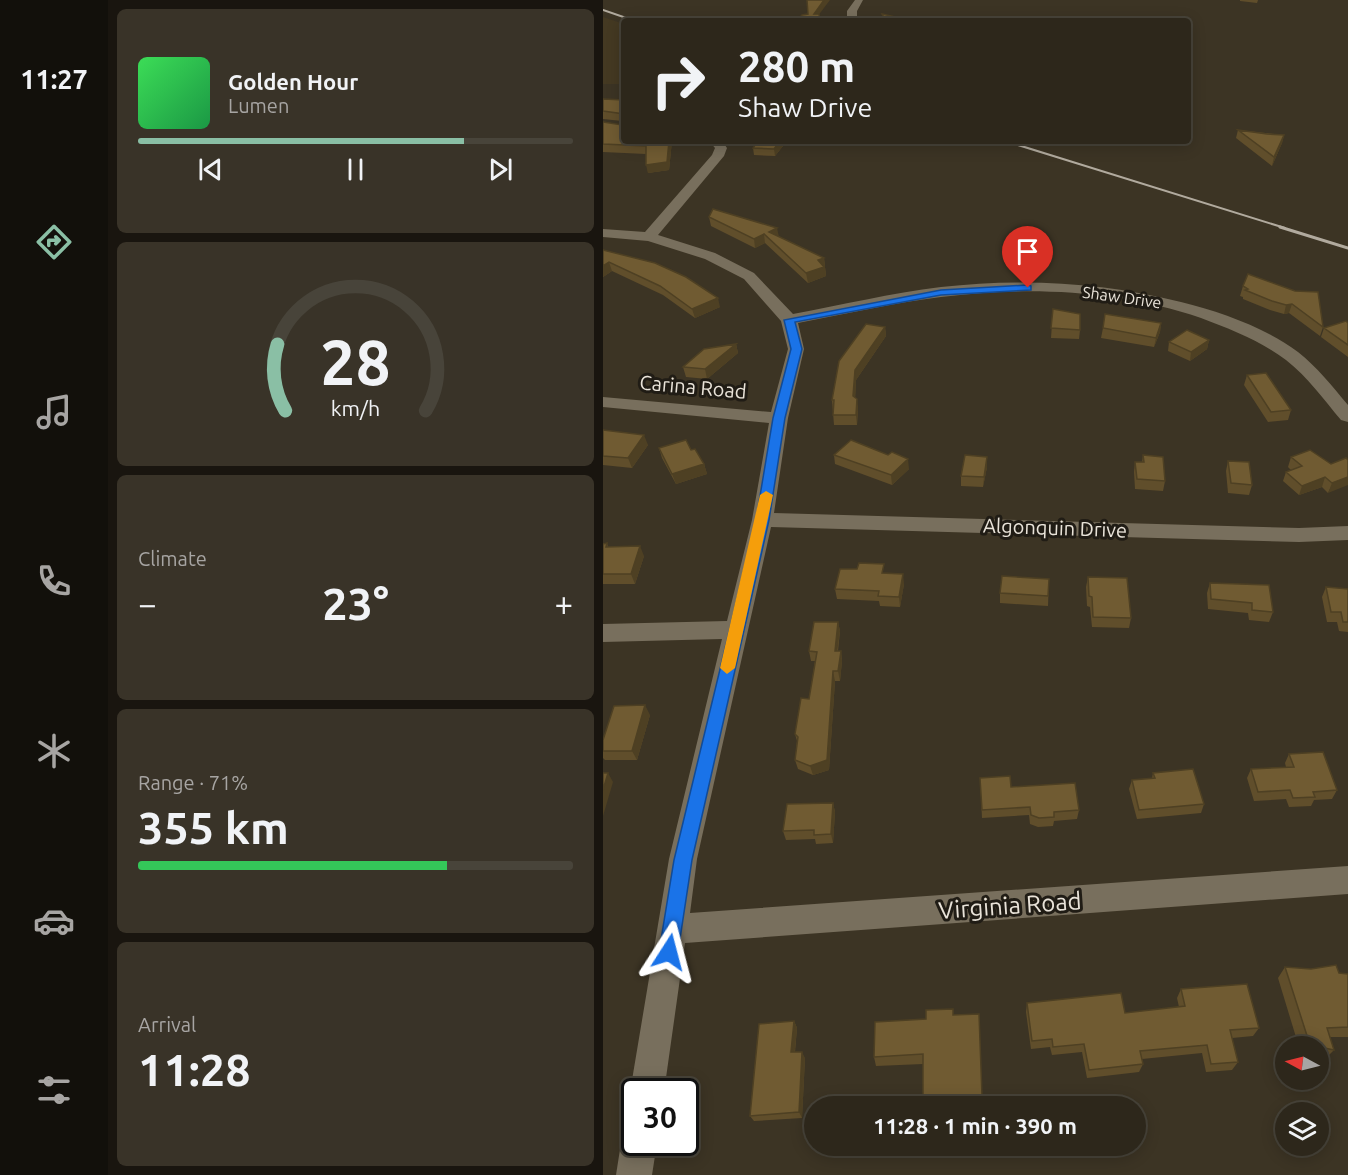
<!DOCTYPE html>
<html lang="en">
<head>
<meta charset="utf-8">
<style>
	:root { --surface:#2d271b; --page:#393328; --text:#f1f3f6; --muted:#a7a5a3; --line:#48443a; --accent:#8abfa5 }
	body { margin:0; font-family:Ubuntu,sans-serif; background:var(--page); color:var(--text); height:100vh; display:flex; flex-direction:column; font-size:22px; white-space:nowrap }
	* { box-sizing:border-box; margin:0 }
	p { font-size:20px; color:var(--muted) }
	.icon { flex:none; width:33px; height:33px; fill:none; stroke:currentColor; stroke-width:2; stroke-linecap:round; stroke-linejoin:round }
	.map { position:relative; flex:1; overflow:hidden }
	.side { display:flex; flex-direction:column; gap:9px; padding:9px; background:#19150f; width:495px }
	.side>* { flex:none }
	.hud { position:absolute; left:18px; top:18px; width:570px; height:126px; border-radius:6px; box-shadow:0 3px 15px #0003,0 0 0 2px var(--line); background:#2d271b; color:var(--text); overflow:hidden }
	.needle { width:39px; rotate:277deg }
	.controls { position:absolute; left:672px; top:1036px; display:grid; gap:12px }
	.controls a { display:grid; place-items:center; width:54px; height:54px; border-radius:50%; background:var(--surface); box-shadow:0 3px 15px #0003,0 0 0 2px var(--line); font-size:30px }
	.speed { position:absolute; left:18px; top:1078px; display:flex; gap:12px; font-size:30px; font-weight:700; text-align:center }
	.speed>* { display:grid; place-content:center; width:78px; height:78px; border-radius:50%; background:var(--surface); box-shadow:0 3px 15px #0003,0 0 0 2px var(--line); line-height:1 }
	.speed .limit { border:3px solid #111; border-radius:9px; background:#fff; color:#111 }
	.pin { position:absolute; display:grid; place-items:center; width:51px; height:51px; color:#fff; margin:-62px -26px; border-radius:50% 50% 50% 0; rotate:-45deg; box-shadow:0 0 6px #0007 }
	.pin .icon { rotate:45deg }
	.me { position:absolute; width:66px; margin:-33px; rotate:9deg; stroke-linejoin:round; filter:drop-shadow(0 0 4px #0008) }
	.turn { display:flex; align-items:center; gap:21px; height:126px; padding:0 18px; font-size:27px }
	.turn .icon { width:78px; height:78px; stroke-width:2.5 }
	.turn b { display:block; font-size:42px; line-height:51px }
	.big { font-size:45px; font-weight:700; line-height:1.1 }
	.side .widget { flex:1; display:flex; flex-direction:column; justify-content:center; gap:9px; min-width:0; padding:0 21px; border-radius:9px; background:var(--page) }
	.side .dial { align-items:center; gap:0 }
	.dial svg { height:156px; overflow:visible; fill:none; stroke:var(--line); stroke-width:7; stroke-linecap:round; text-anchor:middle }
	.dial text { fill:var(--text); stroke:none }
	.song { display:flex; align-items:center; gap:18px }
	.cover { width:72px; height:72px; border-radius:9px; background:linear-gradient(135deg,hsl(130 70% 55%),hsl(140 70% 35%)) }
	.played { height:6px; border-radius:3px; background:linear-gradient(90deg,var(--accent) 75%,var(--line) 75%) }
	.keys { display:flex; justify-content:space-around; direction:ltr }
	.heat { display:flex; justify-content:space-between; align-items:center; font-size:33px; direction:ltr }
	.charge { height:9px; border-radius:4px; background:linear-gradient(90deg,#34c759 71%,var(--line) 0) }
	.trip { position:absolute; left:201px; top:1096px; width:342px; height:60px; border-radius:30px; background:var(--surface); box-shadow:0 3px 15px #0003,0 0 0 2px var(--line); font-weight:700; line-height:60px; text-align:center }
	main { display:flex; flex:1; min-height:0 }
	.tabs { display:flex; flex-direction:column; width:108px; justify-content:space-around; align-items:center; background:#12100b; color:var(--muted) }
	.tabs .icon { width:42px; height:42px }
	.tabs .active { color:var(--accent) }
	.tabs b { font-size:27px; color:var(--text) }
	.map>svg:first-child { display:block }
	.built { fill:#443922 }
	.lines { fill:none; stroke-linecap:round; stroke-linejoin:round }
	.minor { fill:#786f5d; fill-rule:evenodd }
	.rail-far1 { stroke:#b1aa9e; stroke-width:2 }
	.rail { stroke:#b1aa9e; stroke-width:3 }
	.wall { fill:#604e2b }
	.shaded-wall { fill:#4e4023 }
	.building { fill:#705b32; stroke:#4e4023; stroke-width:1.5 }
	.route { fill:#1a73e8; stroke:#114b97; stroke-width:1.5 }
	.slow { fill:#f59e0b }
	.labels { text-anchor:middle; stroke-width:6; stroke-linejoin:round; paint-order:stroke }
	.far-street-label { font-size:16px; fill:#e9e3d9; stroke:#201c15 }
	.street-label { font-size:20px; fill:#e9e3d9; stroke:#201c15 }
	.near-street-label { font-size:24px; fill:#e9e3d9; stroke:#201c15 }
</style>
</head>
<body>
<main>
<nav class="tabs">
<b>11:27</b>
<svg class="icon active" aria-label="directions" viewBox="0 0 24 24"><path d="M12 3l9 9-9 9-9-9zM9 14v-3h6M13 9l2 2-2 2"/></svg>
<svg class="icon" aria-label="music" viewBox="0 0 24 24"><path d="M9 18V5l10-2v13"/><circle cx="6" cy="18" r="3"/><circle cx="16" cy="16" r="3"/></svg>
<svg class="icon" aria-label="phone" viewBox="0 0 24 24"><path d="M5 4h4l2 5-3 2q2 4 5 5l2-3 5 2v4C11 20 4 13 5 4z"/></svg>
<svg class="icon" aria-label="climate" viewBox="0 0 24 24"><path d="M12 3v18M4 7l16 10M4 17L20 7"/></svg>
<svg class="icon" aria-label="car" viewBox="0 0 24 24"><path d="M5 17H2v-5l4-1 3-4h7l3 4 3 1v5h-3M9 17h6M6 11h13"/><circle cx="7" cy="17" r="2"/><circle cx="17" cy="17" r="2"/></svg>
<svg class="icon" aria-label="filters" viewBox="0 0 24 24"><path d="M4 7h16M4 17h16"/><circle cx="9" cy="7" r="2"/><circle cx="15" cy="17" r="2"/></svg>
</nav>
<section class="side">
<div class="widget">
<div class="song"><i class="cover"></i><div><b>Golden Hour</b><p>Lumen</p></div></div>
<div class="played"></div>
<div class="keys"><svg class="icon" aria-label="previous" viewBox="0 0 24 24"><path d="M18 5L8 12l10 7zM5 5v14"/></svg><svg class="icon" aria-label="pause" viewBox="0 0 24 24"><path d="M8 5v14M16 5v14"/></svg><svg class="icon" aria-label="next" viewBox="0 0 24 24"><path d="M6 5l10 7-10 7zM19 5v14"/></svg></div>
</div>
<div class="widget dial"><svg viewBox="0 0 100 80">
<path d="M14 69A42 42 0 1 1 86 69"/>
<path d="M14 69A42 42 0 0 1 10 35" stroke="#8abfa5"/>
<text x="50" y="56" font-size="32" font-weight="700">28</text>
<text x="50" y="72" font-size="11">km/h</text>
</svg></div>
<div class="widget"><p>Climate</p>
<div class="heat"><a>−</a><b class="big">23°</b><a>+</a></div>
</div>
<div class="widget"><p>Range · 71%</p><b class="big">355 km</b><div class="charge"></div></div>
<div class="widget"><p>Arrival</p><b class="big">11:28</b></div>
</section>
<div class="map">
<svg width="745" height="1175" viewBox="0 0 745 1175">
	<rect width="100%" height="100%" fill="#3c3424"/>
	<path class="built" d="M0 17 21 24V84H0Z"/>
	<g class="lines">
		<path class="minor" d="M252 0H260L254 11V21H244V11Z
			M106 141H119L124 148 121 156 55 235 112 253 151 273 190 314C239 305 288 293 338 287 418 278 500 282 578 302 618 312 661 327 695 352 714 367 729 386 745 405V422L738 420C721 400 705 377 683 360 658 341 627 329 598 318 516 290 424 286 338 297 290 303 242 314 195 323L201 349 185 418 171 513 696 528 745 526V540L696 542 168 527 94 859 87 913 745 866V894L82 943 61 1092H32V1103L27 1092 66 859 119 639 0 642V624L124 621 149 520 166 423 0 407V397L168 412 185 349 178 321 141 279 102 259 45 241 0 237V229L42 232 109 155 112 148Z
			M32 1127V1143H54L49 1175H13L18 1143 23 1130Z"/>
		<path class="rail-far1" d="M0 10 32 21
			M402 141 682 228"/>
		<path class="rail" d="M677 227 745 248"/>
	</g>
	<path class="wall" d="M637 0H655L654 3 637 1Z
		M0 99 69 141 66 170 45 173 43 154 0 152V122L19 125V121L0 119V120Z
		M635 130 681 135 679 143 669 166 633 138Z
		M155 141H184L172 156 151 155 150 148Z
		M106 217 175 236 221 258 223 276 205 283 162 243 152 248 108 226Z
		M0 250 117 307 92 318 60 295 9 271 0 277Z
		M640 286 692 291 720 327 717 336 686 313 681 314 667 310 640 299V297L637 296Z
		M450 309 477 330 476 339 448 338Z
		M558 323 557 332 551 347 498 338 500 328Z
		M745 323V357L718 337 721 328Z
		M282 327 283 336 253 380 252 398 255 408 254 425H231L229 400Z
		M606 340 604 349 587 361 565 351 566 342Z
		M133 344 135 353 104 379 83 377 80 367Z
		M644 375 688 410 685 420 665 422 641 385Z
		M0 430 45 445 29 468 0 465Z
		M56 448 88 450 101 464 104 474 73 484 59 458Z
		M231 455 306 469 289 485 232 464Z
		M540 455 562 481 560 491 532 489 531 472 532 462H539Z
		M688 457 728 464 743 458 725 493 719 487 696 495 680 481 683 472 688 470 685 467Z
		M625 461 649 485 646 495 625 493 623 471Z
		M384 467 380 487 358 486V476Z
		M4 543 5 547 41 556 32 584H0V544Z
		M282 573 301 584 297 607 277 606 276 601 234 599 232 589Z
		M485 577 528 618 526 628 489 627 487 607 484 606 483 587Z
		M446 579 445 606 397 603V593Z
		M607 583 670 612 666 622 646 620 645 613 605 609 604 593Z
		M723 587 745 589V632L736 631 734 622H724L719 597Z
		M235 622 237 631 235 651H238L239 661 237 681H232L226 770 210 775 195 769 192 760 194 741 192 734 206 699 212 661H208L206 651Z
		M47 715 34 760H2L0 758V740Z
		M686 754 734 790 729 799 711 800 708 806 686 807 683 799 651 801 644 778 648 769 683 767 682 763Z
		M550 773 601 804 598 813 534 819 526 789 529 780 549 778Z
		M377 778 476 810 474 819 451 821 450 826 435 827 427 824 426 815 379 818Z
		M230 803 232 812 230 843 213 844 212 839 183 840 180 831Z
		M682 967 745 974V1037H727L731 1050 722 1059 716 1058V1047H696L675 978Z
		M578 989 656 1028 650 1036 629 1038 635 1062 629 1070 603 1072 599 1053 539 1059 540 1064 536 1072 484 1078 479 1052 449 1055 447 1047 428 1049 423 1012 424 1003 522 1013 576 1007 574 998Z
		M350 1015 379 1096V1104L321 1107 320 1098V1064L273 1066 271 1057 323 1019Z
		M191 1021 194 1028 192 1052 202 1058 199 1118 151 1121 147 1116Z"/>
	<path class="shaded-wall" d="M221 0H227L211 21V14Z
		M681 135 679 143 669 166 671 157Z
		M66 141H69L66 170 45 173 43 165Z
		M177 141H184L172 156 171 149Z
		M174 228 176 237 166 232Z
		M161 234 162 243 152 248 151 239Z
		M221 258 223 276 205 283 203 273 215 260Z
		M6 262 9 271 0 277V266Z
		M115 298 117 307 92 318 89 309Z
		M689 304 686 313 681 314 683 305Z
		M558 323 557 332 551 347 553 338Z
		M282 327 283 336 253 380 252 406 250 396 252 370Z
		M606 340 604 349 587 361 588 352Z
		M133 344 135 353 104 379 102 369Z
		M254 399 255 408 254 425 253 415Z
		M41 435 45 445 29 468 25 458Z
		M384 457V467L380 487 381 477Z
		M305 459 306 469 289 485 288 475Z
		M101 464 104 474 73 484 69 474Z
		M722 477 719 487 696 495 699 486Z
		M745 477V485L725 493 729 483Z
		M37 546 41 556 32 584 28 574Z
		M300 574 301 584 297 607 296 597Z
		M235 622 237 631 233 660 232 651Z
		M238 651 239 661 237 681 235 671Z
		M230 671 232 681 226 770 210 775 207 766Z
		M42 705 47 715 34 760 29 751Z
		M5 773 10 782 0 816V790Z
		M230 803 232 812 230 843 228 834Z
		M191 1021 194 1028 191 1059 188 1052Z
		M199 1052 202 1058 199 1118 196 1112Z"/>
	<path class="building" d="M204 0H221L211 14H216L217 21H194L199 15 205 14Z
		M279 14 310 21H283Z
		M160 19 192 21H158Z
		M0 99 21 100V141H66L64 162 43 165V146L0 144V122L19 125 21 114 0 111Z
		M635 130 664 134 681 135 671 157Z
		M155 141H177L171 149 150 148Z
		M110 209 174 228 166 232 221 258 215 260 221 267 203 273 161 234 151 239 106 217Z
		M0 250 52 263 83 277 115 298 89 309 57 286 6 262 0 266Z
		M645 274 692 291 715 292 720 327 689 304 683 305 669 301 642 290 645 289 640 286Z
		M450 309 477 314V330L448 328Z
		M502 314 558 323 553 338 500 328Z
		M743 321 745 323V345L721 328Z
		M263 324 282 327 252 370 250 396 254 399 253 415H230L231 400H229L236 361Z
		M584 330 606 340 588 352 566 342Z
		M133 344 102 369 80 367 101 349Z
		M663 373 688 410 668 412 644 375Z
		M0 430 41 435 25 458 0 456Z
		M83 440 88 450 92 449 101 464 69 474 56 448Z
		M248 440 285 455 289 452 305 459 288 475 231 455Z
		M707 450 728 464 743 458 745 460V477L729 483 722 477 699 486 683 472 699 466 688 457Z
		M362 455 384 457 381 477 358 476Z
		M540 455 560 457 562 481 534 479 532 462H541Z
		M625 461 646 462 649 485 628 483Z
		M4 543 3 547 37 546 28 574H0V544Z
		M256 563 281 564 279 573 300 574 296 597 275 596 276 591 232 589 237 569H254Z
		M399 576 446 579 445 596 397 593Z
		M485 577 524 578 528 618 490 617 489 597 486 596Z
		M607 583 666 585 670 612 649 610V603L608 599Z
		M723 587 745 589V622H740L738 612H728Z
		M211 622H235L232 651H238L235 671H230L224 760 207 766 192 760 195 737 192 734 198 698 206 699 214 652 206 651Z
		M42 705 29 751H0V740L11 706Z
		M720 752 734 790 710 792 712 797 690 798 687 790 655 792 648 769 691 767 686 754Z
		M590 769 601 804 536 810 529 780 552 778 550 773Z
		M0 773H5L0 790Z
		M407 776 408 787 472 783 476 810 451 812V817L436 818 428 815 427 807 379 810 377 778Z
		M230 803 228 834 211 835V830L180 831 184 804Z
		M733 965 736 973 745 974V1027L724 1028 731 1050 707 1045 682 967 708 969Z
		M644 984 656 1028 627 1030 635 1062 608 1064 604 1045 537 1051 540 1064 486 1070 481 1044 450 1047 449 1039 429 1041 424 1003 518 993 522 1013 582 1006 578 989Z
		M350 1009V1015L376 1014 379 1096 320 1098V1054L271 1057 272 1022 323 1019V1010Z
		M191 1021 188 1052H199L196 1112 147 1116 156 1024Z"/>
	<path class="route" d="M425 285 428 286V290L338 295 192 322 199 349 182 418 166 520 89 860 75 952 72 959 66 962 59 959 56 952 71 860 153 520 170 418 188 349 181 320 338 290Z"/>
	<path class="slow" d="M163 491 170 495 132 668 124 674 117 668 157 495Z"/>
	<g class="labels">
		<g class="far-street-label">
			<text transform="translate(519 297) rotate(8)" y="6">Shaw Drive</text>
		</g>
		<g class="street-label">
			<text transform="translate(90 387) rotate(5)" y="7">Carina Road</text>
			<text transform="translate(452 528) rotate(2)" y="7">Algonquin Drive</text>
		</g>
		<g class="near-street-label">
			<text transform="translate(407 906) rotate(-4)" y="8">Virginia Road</text>
		</g>
	</g>
</svg>
<div class="controls">
<a><svg class="needle" viewBox="-14 -14 28 28"><path d="M0-13l5 13h-10z" fill="#e53935"/><path d="M0 13l5-13h-10z" fill="#a7a5a3"/></svg></a>
<a><svg class="icon" aria-label="layers" viewBox="0 0 24 24"><path d="M12 4l9 5-9 5-9-5zM3 14l9 5 9-5"/></svg></a>
</div>
<div class="speed"><div class="limit">30</div></div>
<div class="pin" style="left:425px;top:288px;background:#d93025"><svg class="icon" aria-label="arrive" viewBox="0 0 24 24"><path d="M6 21V4h12l-3 4 3 4H6"/></svg></div>
<svg class="me" style="left:66px;top:952px" viewBox="-20 -20 40 40"><path d="M0-17L14 15 0 8-14 15z" fill="#1a73e8" stroke="#fff" stroke-width="4"/></svg>
<div class="trip">11:28 · 1 min · 390 m</div>
<div class="hud">
<div class="turn"><svg class="icon" aria-label="right" viewBox="0 0 24 24"><path d="M7 20v-9h11M14 6l5 5-5 5"/></svg><div><b>280 m</b>Shaw Drive</div></div>
</div>
</div>
</main>
</body>
</html>
